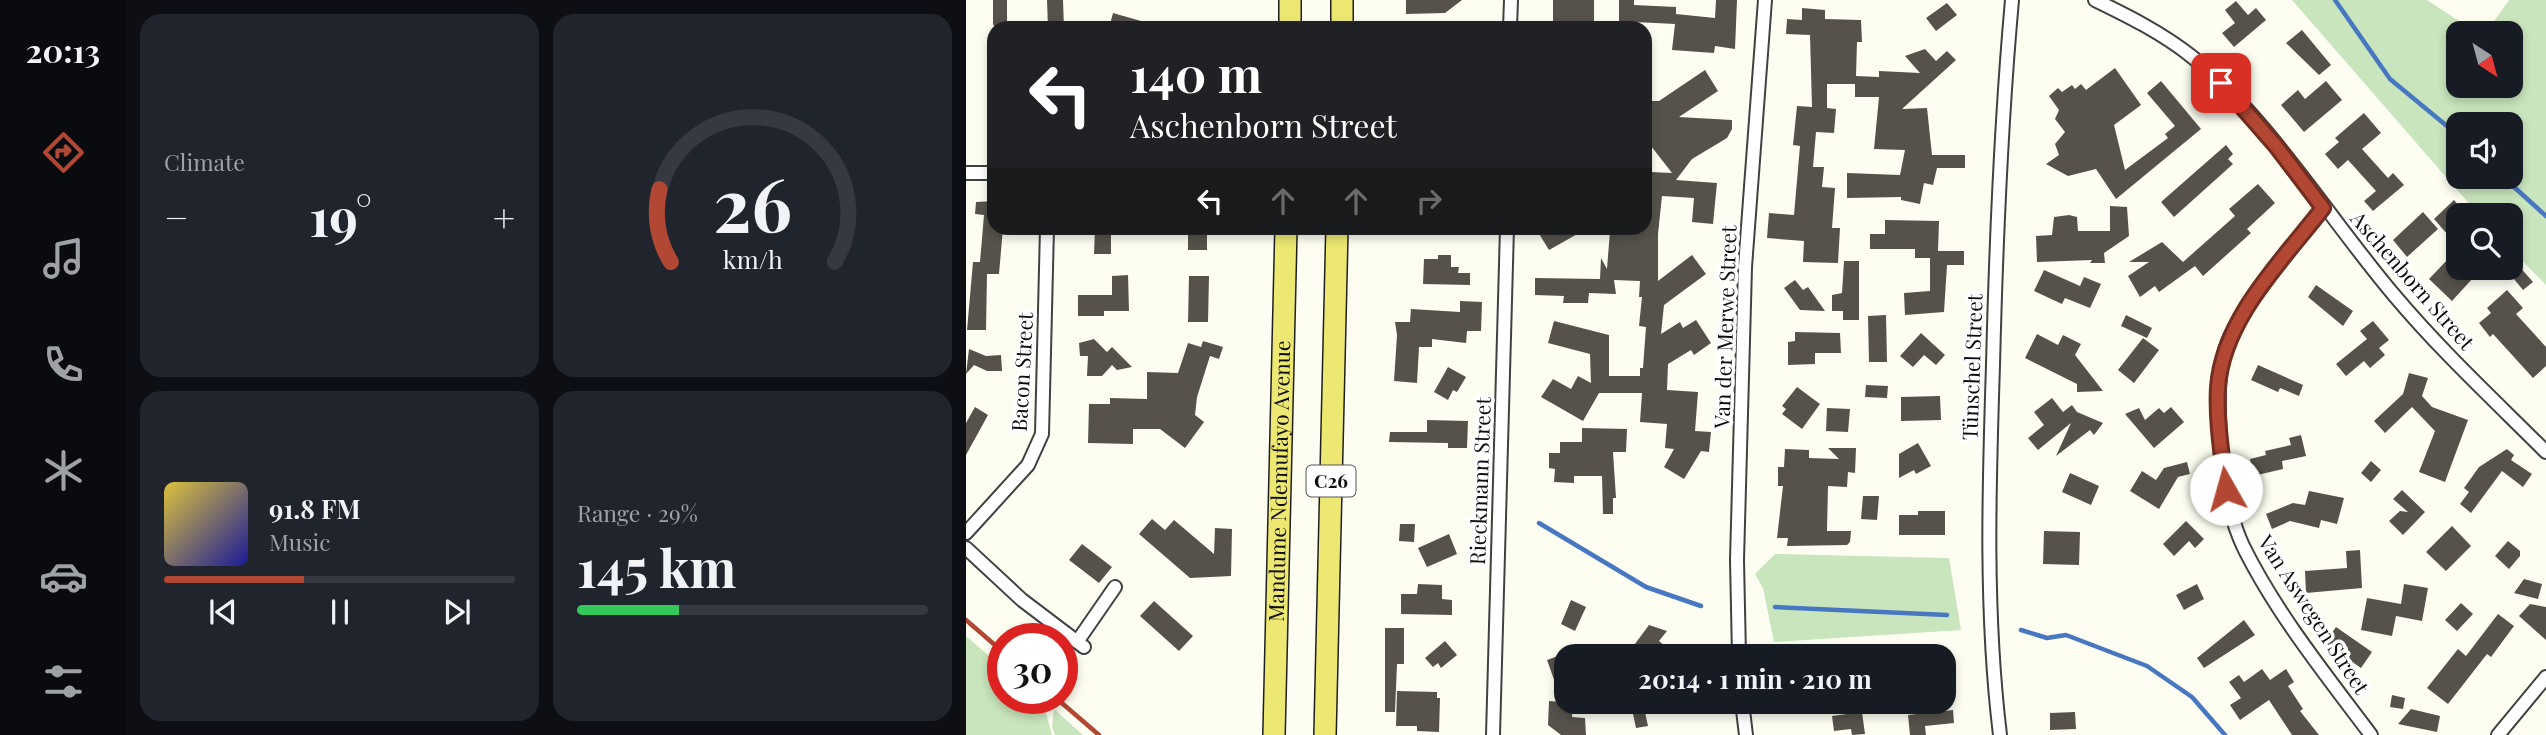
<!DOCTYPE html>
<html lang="en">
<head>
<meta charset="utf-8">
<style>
	:root { --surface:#171b24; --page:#20242c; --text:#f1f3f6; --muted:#9ea1a6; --line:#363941; --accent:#b24733 }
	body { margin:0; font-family:"Playfair Display",serif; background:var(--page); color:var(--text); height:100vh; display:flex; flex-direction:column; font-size:26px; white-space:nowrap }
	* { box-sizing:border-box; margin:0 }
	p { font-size:23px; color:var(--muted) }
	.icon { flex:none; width:38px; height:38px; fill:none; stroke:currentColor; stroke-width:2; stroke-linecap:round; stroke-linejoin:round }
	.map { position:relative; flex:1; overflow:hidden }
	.panel { display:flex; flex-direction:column; gap:14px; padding:14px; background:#0d0f14; width:840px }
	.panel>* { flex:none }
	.top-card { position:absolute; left:21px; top:21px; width:665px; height:214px; border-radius:21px; box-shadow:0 4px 10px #0003; background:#202124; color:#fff; overflow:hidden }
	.needle { width:46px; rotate:144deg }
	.fabs { position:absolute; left:1480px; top:21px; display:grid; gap:14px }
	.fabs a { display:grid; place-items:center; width:77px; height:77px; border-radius:14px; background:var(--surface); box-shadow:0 4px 10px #0003; font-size:35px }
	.speed { position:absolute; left:21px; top:623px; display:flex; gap:14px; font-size:35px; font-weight:700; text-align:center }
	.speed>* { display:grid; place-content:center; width:91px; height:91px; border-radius:50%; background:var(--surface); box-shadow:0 4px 10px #0003; line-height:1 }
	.speed .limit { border:10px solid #d22; background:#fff; color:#111 }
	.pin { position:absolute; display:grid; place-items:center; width:60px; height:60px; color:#fff; margin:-30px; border-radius:14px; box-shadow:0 4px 10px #0006 }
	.me { position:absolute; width:77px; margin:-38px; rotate:353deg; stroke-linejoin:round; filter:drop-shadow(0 0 5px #0008) }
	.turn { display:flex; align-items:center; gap:24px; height:147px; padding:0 28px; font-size:32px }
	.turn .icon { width:91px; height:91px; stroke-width:2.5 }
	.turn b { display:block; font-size:49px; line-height:60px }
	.lanes { display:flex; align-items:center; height:66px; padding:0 28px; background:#0003; justify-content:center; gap:35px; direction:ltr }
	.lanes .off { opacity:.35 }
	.big { font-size:52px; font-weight:700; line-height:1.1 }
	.panel .widget { flex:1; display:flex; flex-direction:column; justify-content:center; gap:10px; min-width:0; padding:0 24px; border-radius:21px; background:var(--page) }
	.panel .dial { align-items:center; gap:0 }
	.dial svg { height:182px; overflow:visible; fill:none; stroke:var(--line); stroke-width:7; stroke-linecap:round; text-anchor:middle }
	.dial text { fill:var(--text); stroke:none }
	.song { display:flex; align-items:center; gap:21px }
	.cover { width:84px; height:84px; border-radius:10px; background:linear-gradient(135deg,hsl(50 70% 55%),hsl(240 70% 35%)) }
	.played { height:7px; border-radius:4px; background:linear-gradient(90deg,var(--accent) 40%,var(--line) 40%) }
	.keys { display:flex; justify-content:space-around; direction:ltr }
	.heat { display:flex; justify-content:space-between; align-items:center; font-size:38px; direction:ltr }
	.charge { height:10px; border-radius:5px; background:linear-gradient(90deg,#34c759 29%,var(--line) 0) }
	.panel .tiles { flex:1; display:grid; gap:14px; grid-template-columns:repeat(2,1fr) }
	.trip { position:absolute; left:588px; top:644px; width:402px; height:70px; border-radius:21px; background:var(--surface); box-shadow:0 4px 10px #0003; font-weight:700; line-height:70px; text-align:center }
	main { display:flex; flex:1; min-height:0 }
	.menu { display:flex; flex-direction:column; width:126px; justify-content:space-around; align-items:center; background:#090b0e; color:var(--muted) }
	.menu .icon { width:49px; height:49px }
	.menu .selected { color:var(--accent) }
	.menu b { font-size:32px; color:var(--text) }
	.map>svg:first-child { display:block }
	.green { fill:#c9e5bd; fill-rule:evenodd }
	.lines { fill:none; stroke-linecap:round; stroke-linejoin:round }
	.stream { stroke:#4777c1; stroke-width:4.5 }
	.building { fill:#56524b }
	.street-casing { stroke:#414141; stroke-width:16 }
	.primary-casing { stroke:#1f1f1f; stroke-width:24 }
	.street { stroke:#fff; stroke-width:12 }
	.primary { stroke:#ece872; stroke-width:21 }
	.rail { stroke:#b24733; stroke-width:4.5 }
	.route-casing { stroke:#742e21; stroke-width:18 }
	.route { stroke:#b24733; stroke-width:12 }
	.labels { text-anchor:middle; stroke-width:7; stroke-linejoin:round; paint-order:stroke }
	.shield { fill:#fff; stroke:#565656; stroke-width:2 }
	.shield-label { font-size:19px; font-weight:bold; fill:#0e0e0e }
	.street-label { font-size:21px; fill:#0e0e0e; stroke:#fff }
</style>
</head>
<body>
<main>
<nav class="menu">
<b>20:13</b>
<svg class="icon selected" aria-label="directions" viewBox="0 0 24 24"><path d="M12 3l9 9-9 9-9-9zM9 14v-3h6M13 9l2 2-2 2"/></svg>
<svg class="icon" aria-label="music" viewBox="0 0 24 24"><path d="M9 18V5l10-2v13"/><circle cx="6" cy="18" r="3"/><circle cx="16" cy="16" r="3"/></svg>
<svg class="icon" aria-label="phone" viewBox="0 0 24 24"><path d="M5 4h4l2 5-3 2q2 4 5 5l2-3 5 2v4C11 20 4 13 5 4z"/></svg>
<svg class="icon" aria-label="climate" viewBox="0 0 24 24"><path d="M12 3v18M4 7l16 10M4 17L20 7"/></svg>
<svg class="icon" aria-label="car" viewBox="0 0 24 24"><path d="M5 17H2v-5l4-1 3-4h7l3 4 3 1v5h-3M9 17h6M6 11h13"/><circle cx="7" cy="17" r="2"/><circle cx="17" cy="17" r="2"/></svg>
<svg class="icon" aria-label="filters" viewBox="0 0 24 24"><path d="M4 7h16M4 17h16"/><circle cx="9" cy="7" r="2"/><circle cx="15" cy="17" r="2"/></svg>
</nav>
<section class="panel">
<div class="tiles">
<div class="widget"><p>Climate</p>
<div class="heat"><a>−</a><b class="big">19°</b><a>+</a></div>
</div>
<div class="widget dial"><svg viewBox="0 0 100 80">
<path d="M14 69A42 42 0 1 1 86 69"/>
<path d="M14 69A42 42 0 0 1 9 37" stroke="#b24733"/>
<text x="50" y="56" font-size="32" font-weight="700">26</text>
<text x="50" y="72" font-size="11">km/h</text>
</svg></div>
<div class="widget">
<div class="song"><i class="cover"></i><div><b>91.8 FM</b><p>Music</p></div></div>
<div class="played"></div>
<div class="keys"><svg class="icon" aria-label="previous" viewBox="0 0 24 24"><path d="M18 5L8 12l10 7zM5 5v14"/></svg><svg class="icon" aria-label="pause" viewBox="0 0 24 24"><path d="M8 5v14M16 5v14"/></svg><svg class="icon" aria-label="next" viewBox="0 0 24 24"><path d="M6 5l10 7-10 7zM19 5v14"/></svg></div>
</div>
<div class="widget"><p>Range · 29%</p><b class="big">145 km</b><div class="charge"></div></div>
</div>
</section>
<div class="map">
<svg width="1580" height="735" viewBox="0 0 1580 735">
	<rect width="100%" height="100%" fill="#fdfef1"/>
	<path class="green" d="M1326 0H1461L1511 33H1493V86H1545V33H1520L1543 0H1580V285L1545 249V215H1513ZM1493 124H1545V177H1493Z
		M809 554 983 558 995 630 808 642 797 588 789 574Z
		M0 636 37 668V698H72L77 702 86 735H0Z
		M88 709 117 735H89L86 727Z"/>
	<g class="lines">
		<path class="stream" d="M1369 0 1424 79 1493 136
			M1537 177 1580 216
			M573 523 680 587 735 606
			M809 607 981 615
			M1055 630 1081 638 1100 635 1181 666 1226 697 1259 735"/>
	</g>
	<path class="building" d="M27 0H41V28H29L27 24Z
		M81 0H97L98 28H82Z
		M440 0H496L479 13 440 14Z
		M587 0H628V25L587 28Z
		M653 0H668V5L710 7V14L749 18 750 0H771L769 49 749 46 748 53 706 50 709 24 669 22V28H653Z
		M1270 1 1282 15 1290 8 1300 20 1268 47 1256 33 1269 23 1259 10Z
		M981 3 991 15 970 31 960 18Z
		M836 8 859 10V19L895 20 896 42H891L890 76 913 77V71L954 73 939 56 959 49 970 61 981 51 990 60 936 109 961 108 966 155H999V168H971L967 185 958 183 954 204 935 200V197L881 198V173L934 175 939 150 908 149 913 97H889V84H861V108L870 109 868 133 850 132 847 167H858L856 187 869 188 866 228H874L872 263 837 262 838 241 801 238 803 213 828 215 834 146 827 145 831 106 846 107 844 35 820 34 821 19 836 20Z
		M147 13 189 25 188 28H143Z
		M1336 30 1365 65 1353 75 1320 43Z
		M1149 68 1175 105 1148 125 1159 170 1202 138 1199 134 1209 126 1181 93 1195 81 1235 129 1150 199 1130 169 1102 176 1080 164 1093 155 1089 144 1099 132 1089 119 1093 110 1083 96 1092 88 1096 92 1106 85 1109 89 1115 84 1120 90Z
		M739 70 752 91 713 117 766 120V129L761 138 726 159 710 180 751 183 747 224 726 222 728 198 696 196 692 234V281L726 255 740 274 698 305 695 334 714 322 717 328 730 320 745 343 728 355 725 350 702 364 701 390 732 392 729 431 745 432 743 452 735 451 718 479 698 467 708 449 699 448 701 424 674 422 676 393H633L617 421 575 397 587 379 605 389 612 376 625 383 624 354 582 343 588 321 643 335V376H674V368H677L680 327 673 326 676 297H673L674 281 648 280 650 294 623 293 622 303H597L598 296 569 295V278L634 279 635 258 641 269 644 231 669 232V228H679V193H683L685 172 706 173 685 146H679V101H693Z
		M1360 81 1376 100 1338 132 1315 105 1332 90 1339 99Z
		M1398 113 1415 133 1396 149 1422 178 1427 173 1438 185 1407 211 1398 201 1410 191 1382 160 1372 169 1359 154 1373 142 1369 138Z
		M1260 145 1267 154 1262 159 1267 164 1208 217 1195 202Z
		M1292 184 1309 203 1281 229 1285 233 1237 276 1229 266 1193 292 1189 286 1174 297 1162 276 1183 262H1163L1196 242 1217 262 1269 216 1263 209Z
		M1488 200 1501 215H1493V226L1482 235 1468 219Z
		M28 201V228H37L33 274H21L20 330H1L7 262H14L18 215 9 214 10 202Z
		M1144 206 1161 207 1163 236 1138 253 1139 263H1124L1126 260 1071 262 1070 236 1086 235 1088 217 1103 215 1111 217 1112 231H1144Z
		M1457 212 1472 229 1441 257 1427 240Z
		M919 220 973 221 972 251H998V265H981L978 312 939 315 938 293 964 291V258H949V249H904V234H919Z
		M129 228H145V254H128Z
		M222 228H241V250H222Z
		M579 228H622L583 250 572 232Z
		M472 255H485V267H493L492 273H504V285L457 284 458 259H472Z
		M1484 257 1507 278 1486 301 1463 279Z
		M878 261H893V320H877V311H866V295L876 293Z
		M1552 265 1567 282 1557 290 1543 273Z
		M1078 270 1114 286 1118 277 1135 284 1124 308 1099 298 1096 304 1068 291Z
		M162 275 163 311H138V316H112V295H146V276Z
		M223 276H243L242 322H222Z
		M829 280 837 290 842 287 859 311 834 310 818 288Z
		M1350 285 1387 311 1377 326 1342 297Z
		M1541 290 1557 308 1550 314 1580 347V366L1567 378 1527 334 1524 337 1513 323 1525 313 1521 308Z
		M494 301 516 302 515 331H501L500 343 466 339V347H453L451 383 428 381 431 335 429 322H444L445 309 494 312Z
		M920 315 921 362H903L902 316Z
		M1160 315 1186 328 1181 338 1155 326Z
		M1407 321 1423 340 1413 348 1419 355 1404 368 1398 361 1380 376 1370 364 1401 339 1394 331Z
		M829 332 874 333 875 353H849V364L822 365V342L829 341Z
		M955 333 979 355 970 365 958 355 947 367 934 356Z
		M1071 334 1092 345 1097 335 1115 344 1109 355 1137 391 1111 392V384L1059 358Z
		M1177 338 1193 350 1168 383 1152 370Z
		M128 339 141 352 146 347 166 367 151 370 146 365 136 376H121L122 356H114L113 343Z
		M237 341 257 347 253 359 244 356 231 397 229 415 238 422 219 448 194 429H167V444L122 443 123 404H144V398L181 399V372L212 373 222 343 235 347Z
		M3 349 20 356 35 355 36 371H21L8 365 0 374Z
		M1292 365 1337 385 1333 396 1314 388 1312 392 1285 380Z
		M482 367 500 377 491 392 487 390 482 400 468 392Z
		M1443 373 1462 378 1456 396 1466 407 1502 420 1479 482 1453 472 1469 431 1446 407 1419 433 1408 421 1437 394Z
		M900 385 922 386 921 398 899 397Z
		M831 387 854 404 836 429 816 414 820 409 816 406Z
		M974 396 975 420 935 421V397Z
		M1086 398 1097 412 1106 405 1111 412 1137 423 1128 435 1124 430 1090 456 1105 423 1072 450 1062 438 1078 425 1068 412Z
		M9 407 22 415 0 455V423Z
		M1205 407 1218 422 1188 448 1159 414 1173 408 1179 420 1193 408 1198 413Z
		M861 408 884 409 882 432 860 431Z
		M461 420 502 421 501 448H482V443L423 442 424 432H461Z
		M616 428 661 429 660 452H647L650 498H647V514H637L636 476H608V483L588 482 589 469 583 468V453H594V442H616Z
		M1335 435 1340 456 1316 461 1317 469 1287 476 1284 459 1300 455 1299 451 1325 445 1323 438Z
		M952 443 965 466 950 474 948 470 933 478V454Z
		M862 448H890L889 473 882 472 881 487 862 486 861 531H885L884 542 881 545 821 546 822 538H811L817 486H812V467H818L819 449 843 450V458L873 459Z
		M1541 449 1548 455 1545 460 1566 474 1557 487 1536 471 1505 513 1494 504 1503 492 1498 488 1513 467Z
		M1405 461 1415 470 1405 482 1395 473Z
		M1221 462 1224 474 1212 477 1193 509 1164 491 1176 471 1190 480 1198 468Z
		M1104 473 1133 486 1125 505 1096 492Z
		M1436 490 1459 512 1437 535 1423 521 1434 511 1442 512 1427 499Z
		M1343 491 1378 498 1371 524 1355 520 1353 528 1324 521 1306 529 1300 514 1327 503 1339 505Z
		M897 496H913L911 520 895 519Z
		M952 511H979V535H933V515H952Z
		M186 519 199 530 208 520 248 554 249 528 266 529 265 576 224 578 173 534Z
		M1220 521 1238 539 1229 548 1223 541 1208 556 1197 544Z
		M434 524H449L448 542 433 541Z
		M1486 526 1505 546 1480 571 1460 552Z
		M1078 531 1114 532 1113 565 1077 564Z
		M483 534 491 554 461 567 452 548Z
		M1542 541 1554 551V556L1543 569 1529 556Z
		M116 544 146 567 133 583 103 560Z
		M1394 550 1396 588 1340 593 1339 571 1381 568 1380 551Z
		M1558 579 1576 584 1572 599 1548 593Z
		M452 584 476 585V599L486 600V615L435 614V594H451Z
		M1231 584 1238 599 1218 610 1210 595Z
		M1438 584 1462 588 1456 621 1430 616 1426 636 1395 630 1401 598 1435 604Z
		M605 600 620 607 609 631 595 624Z
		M188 601 227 636 213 651 174 616Z
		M1495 603 1507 614 1491 631 1479 620Z
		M1564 604 1580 607V640L1553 616Z
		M1532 614 1548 626 1525 657 1521 654 1482 704 1461 688 1492 649 1500 656Z
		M1278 620 1289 635 1238 668 1231 658Z
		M683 625 701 631 693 641 711 656H660Z
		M1370 627 1406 652 1395 668 1359 643Z
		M419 628H438V664H431L429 712H419Z
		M479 641 491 655 475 668 472 663 467 667 459 658Z
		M600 653V702H607L606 717 619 718 620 735H595L582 725 583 701 596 702 581 660Z
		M1296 669 1304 680 1320 669 1328 682 1322 686 1337 709 1334 711 1353 735H1326L1303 700 1274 720 1264 705 1275 698 1263 682 1273 675 1278 682Z
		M431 691 471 692V698H474L473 732 451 731V726H430Z
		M1426 695 1439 698 1437 709 1424 707Z
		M1445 709 1474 716 1471 732 1432 724Z
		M987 710 988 723 959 726 960 735H944L942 715Z
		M679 712 682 726 670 728 667 714Z
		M896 712 899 734 886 735 885 729 868 731 866 716Z
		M1109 712 1110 729 1084 730V713Z"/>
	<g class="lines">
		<defs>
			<path id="street" d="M1129 0C1162 16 1196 33 1225 56 1300 115 1365 221 1428 295 1475 351 1529 401 1580 452
				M544 28 545 0
				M0 173H28
				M1358 208C1326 248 1290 288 1266 333 1253 358 1252 388 1253 416 1254 458 1259 507 1277 546 1310 613 1360 675 1405 735
				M0 533 62 465 76 434 81 228
				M0 548 56 600 118 647
				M111 642 149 587
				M773 656 771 560 779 267 799 0
				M776 702 780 735
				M527 735 541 228
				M1034 735C1019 612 1023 488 1027 365 1030 243 1035 122 1046 0
				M1532 735 1580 677"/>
			<g id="primary">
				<path d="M324 28V0"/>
				<path d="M376 28V0"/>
				<path id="s1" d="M308 735 320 228"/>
				<path d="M359 735 371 228"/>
			</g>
		</defs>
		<use href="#street" class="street-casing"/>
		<use href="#primary" class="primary-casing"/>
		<use href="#street" class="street"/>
		<use href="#primary" class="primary"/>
		<path class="rail" d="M0 620 37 652
			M90 698 133 735"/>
	</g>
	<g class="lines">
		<defs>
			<path id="route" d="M1255 83 1310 146 1357 208C1317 260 1257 318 1252 387 1250 420 1256 456 1260 489"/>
		</defs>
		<use href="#route" class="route-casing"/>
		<use href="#route" class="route"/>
	</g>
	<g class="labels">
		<rect class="shield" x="340.5" y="465.5" width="49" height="31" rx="5"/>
		<g class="shield-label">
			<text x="365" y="488">C26</text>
		</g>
		<g class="street-label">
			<text transform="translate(1446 281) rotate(49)" y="7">Aschenborn Street</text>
			<text transform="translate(760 327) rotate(-88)" y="7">Van der Merwe Street</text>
			<text transform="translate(1007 367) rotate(-88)" y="7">Tünschel Street</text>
			<text transform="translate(57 372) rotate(-87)" y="7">Bacon Street</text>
			<text dy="7" stroke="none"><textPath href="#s1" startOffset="254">Mandume Ndemufayo Avenue</textPath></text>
			<text transform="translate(515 481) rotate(-88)" y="7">Rieckmann Street</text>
			<text transform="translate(1347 615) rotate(57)" y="7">Van Aswegen Street</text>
		</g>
	</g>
</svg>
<div class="fabs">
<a><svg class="needle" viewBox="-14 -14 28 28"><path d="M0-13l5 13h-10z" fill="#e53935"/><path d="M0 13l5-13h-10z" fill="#9ea1a6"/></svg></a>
<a><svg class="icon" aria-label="sound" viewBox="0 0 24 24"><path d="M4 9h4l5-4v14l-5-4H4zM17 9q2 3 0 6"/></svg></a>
<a><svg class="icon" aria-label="search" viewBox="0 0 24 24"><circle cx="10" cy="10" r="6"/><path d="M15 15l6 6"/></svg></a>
</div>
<div class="speed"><div class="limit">30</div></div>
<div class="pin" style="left:1255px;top:83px;background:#d93025"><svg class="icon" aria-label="arrive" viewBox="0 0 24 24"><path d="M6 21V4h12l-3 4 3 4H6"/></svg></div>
<svg class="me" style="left:1260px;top:489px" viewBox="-20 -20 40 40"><circle r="19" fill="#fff"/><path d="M0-13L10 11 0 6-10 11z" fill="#b24733"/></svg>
<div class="trip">20:14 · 1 min · 210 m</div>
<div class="top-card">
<div class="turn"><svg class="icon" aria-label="left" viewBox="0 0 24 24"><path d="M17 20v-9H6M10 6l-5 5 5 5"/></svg><div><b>140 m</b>Aschenborn Street</div></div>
<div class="lanes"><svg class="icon" aria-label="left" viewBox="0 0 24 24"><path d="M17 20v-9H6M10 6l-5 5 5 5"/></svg><svg class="icon off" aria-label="ahead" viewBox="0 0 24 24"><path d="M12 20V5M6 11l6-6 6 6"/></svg><svg class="icon off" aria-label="ahead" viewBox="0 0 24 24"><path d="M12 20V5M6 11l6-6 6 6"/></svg><svg class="icon off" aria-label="right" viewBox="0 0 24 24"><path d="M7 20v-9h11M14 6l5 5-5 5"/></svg></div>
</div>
</div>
</main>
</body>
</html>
